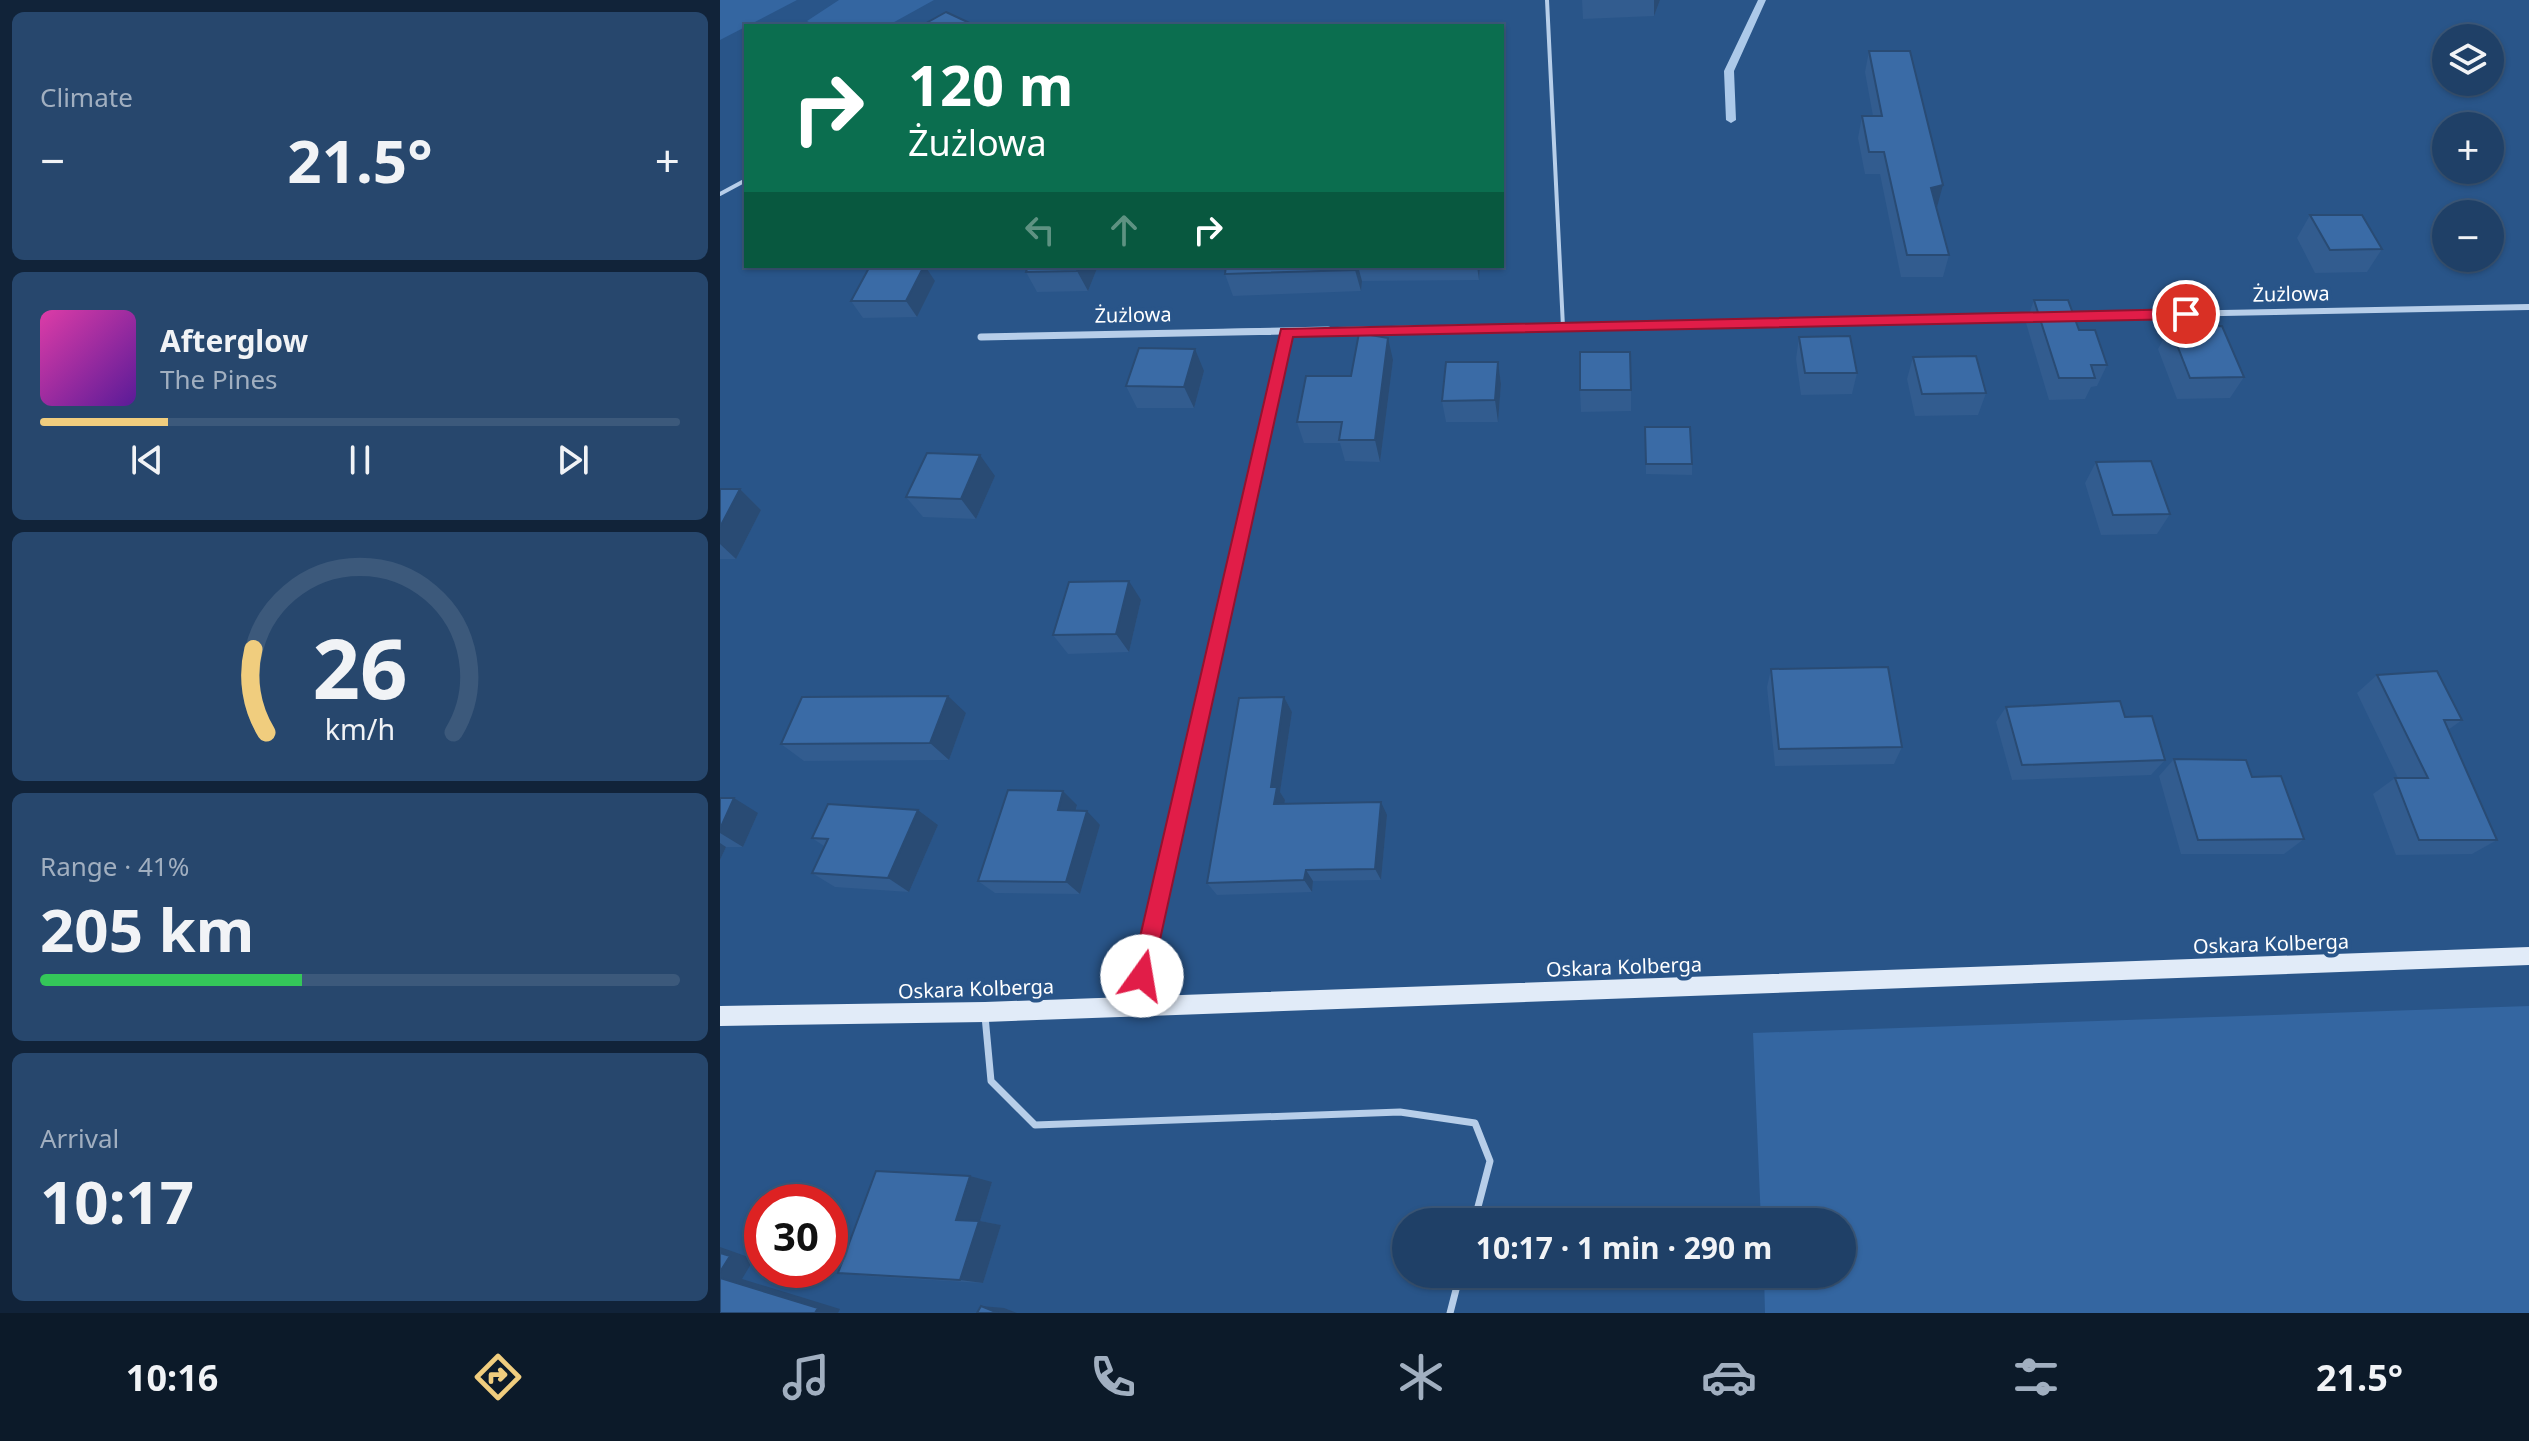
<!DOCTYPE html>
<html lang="en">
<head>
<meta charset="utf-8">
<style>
	:root { --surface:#1f4067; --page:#27476d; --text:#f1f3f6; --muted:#a1afc0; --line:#3c597b; --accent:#f0cd7e }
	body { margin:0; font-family:"Noto Sans",sans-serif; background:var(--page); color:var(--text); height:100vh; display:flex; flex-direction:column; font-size:30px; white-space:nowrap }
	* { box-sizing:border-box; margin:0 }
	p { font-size:26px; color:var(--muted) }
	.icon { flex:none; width:44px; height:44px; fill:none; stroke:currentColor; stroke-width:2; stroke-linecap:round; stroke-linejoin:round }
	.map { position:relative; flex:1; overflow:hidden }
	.panel { display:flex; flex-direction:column; gap:12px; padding:12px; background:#112339; width:720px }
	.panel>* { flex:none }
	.top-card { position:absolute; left:24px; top:24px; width:760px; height:244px; border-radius:0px; box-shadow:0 2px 6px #0004,0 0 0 2px var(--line); background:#0b6e4f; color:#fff; overflow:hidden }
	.controls { position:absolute; left:1712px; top:24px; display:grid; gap:16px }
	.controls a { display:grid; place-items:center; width:72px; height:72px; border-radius:50%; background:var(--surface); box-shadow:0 2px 6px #0004,0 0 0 2px var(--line); font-size:40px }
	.speed { position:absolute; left:24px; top:1184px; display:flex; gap:16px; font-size:40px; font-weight:700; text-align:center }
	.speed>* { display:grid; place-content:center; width:104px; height:104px; border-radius:50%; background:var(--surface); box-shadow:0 2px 6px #0004,0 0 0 2px var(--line); line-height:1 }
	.speed .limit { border:12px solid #d22; background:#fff; color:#111 }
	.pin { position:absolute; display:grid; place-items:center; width:68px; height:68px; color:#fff; margin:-34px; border:4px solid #fff; border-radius:50%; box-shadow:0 2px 8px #0007 }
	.me { position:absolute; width:88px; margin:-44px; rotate:13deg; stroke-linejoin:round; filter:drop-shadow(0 0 6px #0008) }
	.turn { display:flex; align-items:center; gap:28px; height:168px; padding:0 32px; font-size:36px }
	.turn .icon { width:104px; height:104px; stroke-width:2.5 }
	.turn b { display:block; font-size:56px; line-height:68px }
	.lanes { display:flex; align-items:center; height:76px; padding:0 32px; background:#0003; justify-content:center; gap:40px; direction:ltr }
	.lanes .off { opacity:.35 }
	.big { font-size:60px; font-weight:700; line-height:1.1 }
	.panel .widget { flex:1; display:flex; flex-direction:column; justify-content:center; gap:12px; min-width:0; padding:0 28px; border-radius:12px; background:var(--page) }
	.panel .dial { align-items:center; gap:0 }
	.dial svg { height:208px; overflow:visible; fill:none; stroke:var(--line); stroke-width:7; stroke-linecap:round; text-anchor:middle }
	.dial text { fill:var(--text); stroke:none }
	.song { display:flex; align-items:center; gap:24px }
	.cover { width:96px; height:96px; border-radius:12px; background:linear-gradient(135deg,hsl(320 70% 55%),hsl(270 70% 35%)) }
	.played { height:8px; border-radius:4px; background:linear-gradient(90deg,var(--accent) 20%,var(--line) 20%) }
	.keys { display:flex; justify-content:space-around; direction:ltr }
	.heat { display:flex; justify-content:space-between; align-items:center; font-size:44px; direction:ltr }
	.charge { height:12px; border-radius:6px; background:linear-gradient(90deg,#34c759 41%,var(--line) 0) }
	.trip { position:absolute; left:672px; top:1208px; width:464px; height:80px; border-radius:40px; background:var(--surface); box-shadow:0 2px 6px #0004,0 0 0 2px var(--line); font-weight:700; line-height:80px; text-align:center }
	.tabs { display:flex; height:128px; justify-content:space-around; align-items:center; background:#0c1a29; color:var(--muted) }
	.tabs .icon { width:56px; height:56px }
	.tabs .on { color:var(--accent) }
	.tabs b { font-size:36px; color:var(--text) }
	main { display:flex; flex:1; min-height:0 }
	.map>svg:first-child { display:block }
	.green { fill:#3466a1 }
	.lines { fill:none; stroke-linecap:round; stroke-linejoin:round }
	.stream { fill:#acc9e9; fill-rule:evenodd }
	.lane-far1 { stroke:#b7cee9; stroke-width:4 }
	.lane { stroke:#b7cee9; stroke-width:7 }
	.street-far2 { stroke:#b7cee9; stroke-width:6 }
	.street-far1 { stroke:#b7cee9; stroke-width:7 }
	.street { stroke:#b7cee9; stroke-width:10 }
	.secondary { fill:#e1ebf8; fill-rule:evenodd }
	.wall { fill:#325c8f }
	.shaded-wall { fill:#294b74 }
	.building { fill:#3a6ba6; stroke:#294b74; stroke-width:2 }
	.route { fill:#e11d48; stroke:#92132f; stroke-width:2 }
	.labels { text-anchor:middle; stroke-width:8; stroke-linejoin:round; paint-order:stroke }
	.street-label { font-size:20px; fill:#fff; stroke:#295589 }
</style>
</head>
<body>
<main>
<section class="panel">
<div class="widget"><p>Climate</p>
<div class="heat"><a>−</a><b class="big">21.5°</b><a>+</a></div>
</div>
<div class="widget">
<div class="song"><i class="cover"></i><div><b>Afterglow</b><p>The Pines</p></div></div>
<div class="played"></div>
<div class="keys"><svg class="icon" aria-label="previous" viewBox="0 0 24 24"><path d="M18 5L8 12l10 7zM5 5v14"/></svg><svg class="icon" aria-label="pause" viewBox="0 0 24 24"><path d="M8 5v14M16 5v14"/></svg><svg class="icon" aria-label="next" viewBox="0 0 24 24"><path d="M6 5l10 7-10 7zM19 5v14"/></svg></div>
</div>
<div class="widget dial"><svg viewBox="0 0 100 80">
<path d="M14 69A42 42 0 1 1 86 69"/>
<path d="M14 69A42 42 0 0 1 9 37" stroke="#f0cd7e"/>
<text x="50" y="56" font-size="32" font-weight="700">26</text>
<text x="50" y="72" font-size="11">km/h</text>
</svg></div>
<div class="widget"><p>Range · 41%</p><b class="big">205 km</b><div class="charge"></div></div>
<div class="widget"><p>Arrival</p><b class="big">10:17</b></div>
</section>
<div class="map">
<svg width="1809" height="1313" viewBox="0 0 1809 1313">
	<rect width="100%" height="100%" fill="#295589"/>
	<path class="green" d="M0 0H77L0 40Z
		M119 0H214L167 26H96L87 21Z
		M1809 1006V1313H1045L1044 1274H1122V1222H1041L1033 1033Z"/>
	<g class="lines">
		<path class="stream" d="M1038 0H1046L1014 71 1016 120 1011 123 1006 120 1004 71Z"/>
		<path class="lane-far1" d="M827 0 843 327
			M0 194 26 180"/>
		<path class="lane" d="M265 1016 271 1081 315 1125 680 1112 755 1123 770 1161 754 1222
			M730 1313 740 1274"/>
		<path class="street-far2" d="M1345 316 1809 307
			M503 332 1316 317"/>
		<path class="street-far1" d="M261 337 608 330
			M470 761 566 332"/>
		<path class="street" d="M415 1006 470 759"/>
		<path class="secondary" d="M1809 947V965L265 1022 0 1026V1006L265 1002Z"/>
	</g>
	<path class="wall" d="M862 0H940L934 16 863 19Z
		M1149 51 1217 207H1216L1229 255 1223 277H1181L1160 174H1145L1138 138 1142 116H1153L1145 72Z
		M1590 215 1662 249 1647 272 1595 273 1577 238Z
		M308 266H378L368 291 317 292 306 272Z
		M506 266H760L759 280 642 281 641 291 513 296 505 274Z
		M215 281 197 317 143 318 131 301Z
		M1314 300 1359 330 1387 365 1377 386 1371 387 1365 399 1329 400 1306 323Z
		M1450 327 1524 377 1510 398 1457 399 1438 349Z
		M1079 337 1137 373 1132 394 1081 395 1076 359Z
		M1193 357 1266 393 1258 415 1195 416 1187 379Z
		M673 360 660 462 625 461 620 443H584L577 422Z
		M778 362 781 384 778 422H726L722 401Z
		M484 371 474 408H417L406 386Z
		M860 390H911V411L861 412Z
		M925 427 972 464V475L926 474Z
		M1376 462 1450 514 1437 534 1381 535 1365 483Z
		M275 476 256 519 203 517 186 497Z
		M0 489H20L41 510 16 559H0Z
		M421 600 409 652 348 654 333 635Z
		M1051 669 1182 747 1174 764 1055 766 1047 687Z
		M1657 675 1742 720 1728 730 1777 840 1752 854 1676 855 1653 794 1675 778H1678L1637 693Z
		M564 697 572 712 560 792 565 800 564 804 667 815 661 880 593 881 592 892 497 895 487 883Z
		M1286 707 1405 717 1445 760 1431 775 1292 780 1276 722Z
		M246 713 229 760 84 761 61 744Z
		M1454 759 1532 777 1584 839 1564 854H1461L1439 776Z
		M0 798 38 813 23 847H6L0 860Z
		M357 805 356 811 380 825 360 894 275 893 258 881Z
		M198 810 218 825 189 892 115 887 92 873 104 846 92 838Z
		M272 1182 260 1221 281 1225 263 1283 145 1276 118 1273Z"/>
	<path class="shaded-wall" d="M934 0H940L934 16Z
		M1223 185 1217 207 1205 210 1211 188Z
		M204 266H205L215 281 197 317 186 301Z
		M359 266H378L368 291 357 271Z
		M636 266H638L642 281 641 291 635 270Z
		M757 266H760L759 280Z
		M668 338 673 360 660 462 655 440Z
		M475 349 484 371 474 408 464 387Z
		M778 362 781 384 778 422 775 400Z
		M260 455 275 476 256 519 241 499Z
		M20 489 41 510 16 559 0 544V527Z
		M409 581 421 600 409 652 396 634Z
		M228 696 246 713 229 760 210 743Z
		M564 697 572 712 560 792 565 800 562 817 554 804 551 787Z
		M343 791 357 805 352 824 338 810Z
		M14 798 38 813 23 847 0 833V829Z
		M661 802 667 815 661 880 655 869Z
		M198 810 218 825 189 892 168 878Z
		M367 811 380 825 360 894 346 882Z
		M0 843 6 847 0 860Z
		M586 870 593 881 592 892 584 880Z
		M250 1176 272 1182 260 1221 281 1225 263 1283 240 1280 236 1220Z
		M0 1247 34 1259 22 1279 120 1309 118 1313H95L0 1278Z
		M261 1306 284 1308 297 1313H278Z"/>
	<path class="building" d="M226 12 256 26H201Z
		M1149 51H1190L1223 185 1211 188 1229 255H1187L1164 152H1149L1142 116H1162Z
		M1590 215H1642L1662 249 1610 250Z
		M150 266H204L186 301H131Z
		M308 266H359L357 271 306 272Z
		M506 266H636L635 270 505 274Z
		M1314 300H1348L1359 330H1375L1387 365H1371L1375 378H1339Z
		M1502 326 1524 377 1470 378 1450 327Z
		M639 333 668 338 655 440H619L622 422H577L586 376H631Z
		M1130 336 1137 373H1085L1079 337Z
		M419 348 475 349 464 387 406 386Z
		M860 352H910L911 390H860Z
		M1256 356 1266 393 1202 394 1193 357Z
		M726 362H778L775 400 722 401Z
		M925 427H970L972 464H926Z
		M207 453 260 455 241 499 186 497Z
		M1431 461 1450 514 1393 515 1376 462Z
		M0 489H20L0 527Z
		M409 581 396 634 333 635 349 582Z
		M1168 667 1182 747 1059 749 1051 669Z
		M1717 671 1742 720H1724L1777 840H1699L1675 778H1708L1657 675Z
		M228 696 210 743 61 744 82 697Z
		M564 697 551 787H557L554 804 661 802 655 869 586 870 584 880 487 883 519 698Z
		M1400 701 1405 717 1432 716 1445 760 1302 765 1286 707Z
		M1454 759 1526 760 1532 777 1561 776 1584 839 1478 840Z
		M288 790 343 791 338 810 367 811 346 882 258 881Z
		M0 798H14L0 829Z
		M108 804 198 810 168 878 92 873 108 839 92 838Z
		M156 1171 250 1176 236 1220 259 1221 240 1280 118 1273Z
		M0 1253 10 1256 0 1272Z
		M0 1278 98 1308 95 1313H0Z
		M261 1306 278 1313H257Z"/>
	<path class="route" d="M1466 309 1474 314 1466 319 573 337 432 976 429 983 422 987 414 983 411 976 561 329Z"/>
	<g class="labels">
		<g class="street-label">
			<text transform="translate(1571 294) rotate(-1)" y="7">Żużlowa</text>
			<text transform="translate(413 315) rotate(-1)" y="7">Żużlowa</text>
			<text transform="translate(1551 944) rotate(-2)" y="7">Oskara Kolberga</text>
			<text transform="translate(904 967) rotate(-2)" y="7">Oskara Kolberga</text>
			<text transform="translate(256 989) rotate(-2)" y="7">Oskara Kolberga</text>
		</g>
	</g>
</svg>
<div class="controls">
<a><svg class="icon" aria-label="layers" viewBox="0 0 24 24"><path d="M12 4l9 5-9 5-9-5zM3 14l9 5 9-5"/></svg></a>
<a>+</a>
<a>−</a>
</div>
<div class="speed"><div class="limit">30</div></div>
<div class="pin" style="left:1466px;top:314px;background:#d93025"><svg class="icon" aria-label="arrive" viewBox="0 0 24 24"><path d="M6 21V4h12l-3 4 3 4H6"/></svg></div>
<svg class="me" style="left:422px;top:976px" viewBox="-20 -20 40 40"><circle r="19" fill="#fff"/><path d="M0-13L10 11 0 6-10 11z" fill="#e11d48"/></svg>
<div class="trip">10:17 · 1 min · 290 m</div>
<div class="top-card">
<div class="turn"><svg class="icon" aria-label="right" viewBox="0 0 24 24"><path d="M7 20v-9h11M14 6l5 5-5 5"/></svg><div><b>120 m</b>Żużlowa</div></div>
<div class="lanes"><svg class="icon off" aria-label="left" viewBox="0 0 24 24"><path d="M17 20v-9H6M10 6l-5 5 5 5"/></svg><svg class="icon off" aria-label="ahead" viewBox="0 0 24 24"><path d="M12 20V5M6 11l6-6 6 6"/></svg><svg class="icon" aria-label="right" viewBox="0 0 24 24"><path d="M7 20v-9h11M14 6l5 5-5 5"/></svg></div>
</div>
</div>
</main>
<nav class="tabs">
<b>10:16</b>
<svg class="icon on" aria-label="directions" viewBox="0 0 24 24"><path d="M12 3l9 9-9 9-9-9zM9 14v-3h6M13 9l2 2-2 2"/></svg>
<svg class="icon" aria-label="music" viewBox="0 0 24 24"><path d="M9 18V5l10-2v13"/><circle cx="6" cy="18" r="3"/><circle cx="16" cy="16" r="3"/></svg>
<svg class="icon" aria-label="phone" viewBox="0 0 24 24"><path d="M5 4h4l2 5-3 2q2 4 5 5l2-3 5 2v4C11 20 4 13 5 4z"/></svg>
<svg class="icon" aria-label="climate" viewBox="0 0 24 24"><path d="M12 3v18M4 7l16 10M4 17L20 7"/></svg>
<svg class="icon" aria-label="car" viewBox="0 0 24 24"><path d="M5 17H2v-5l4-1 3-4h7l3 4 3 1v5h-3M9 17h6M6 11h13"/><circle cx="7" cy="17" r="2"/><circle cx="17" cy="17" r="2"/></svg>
<svg class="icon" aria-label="filters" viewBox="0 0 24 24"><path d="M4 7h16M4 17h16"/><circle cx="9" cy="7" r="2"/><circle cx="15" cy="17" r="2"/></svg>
<b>21.5°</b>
</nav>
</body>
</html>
